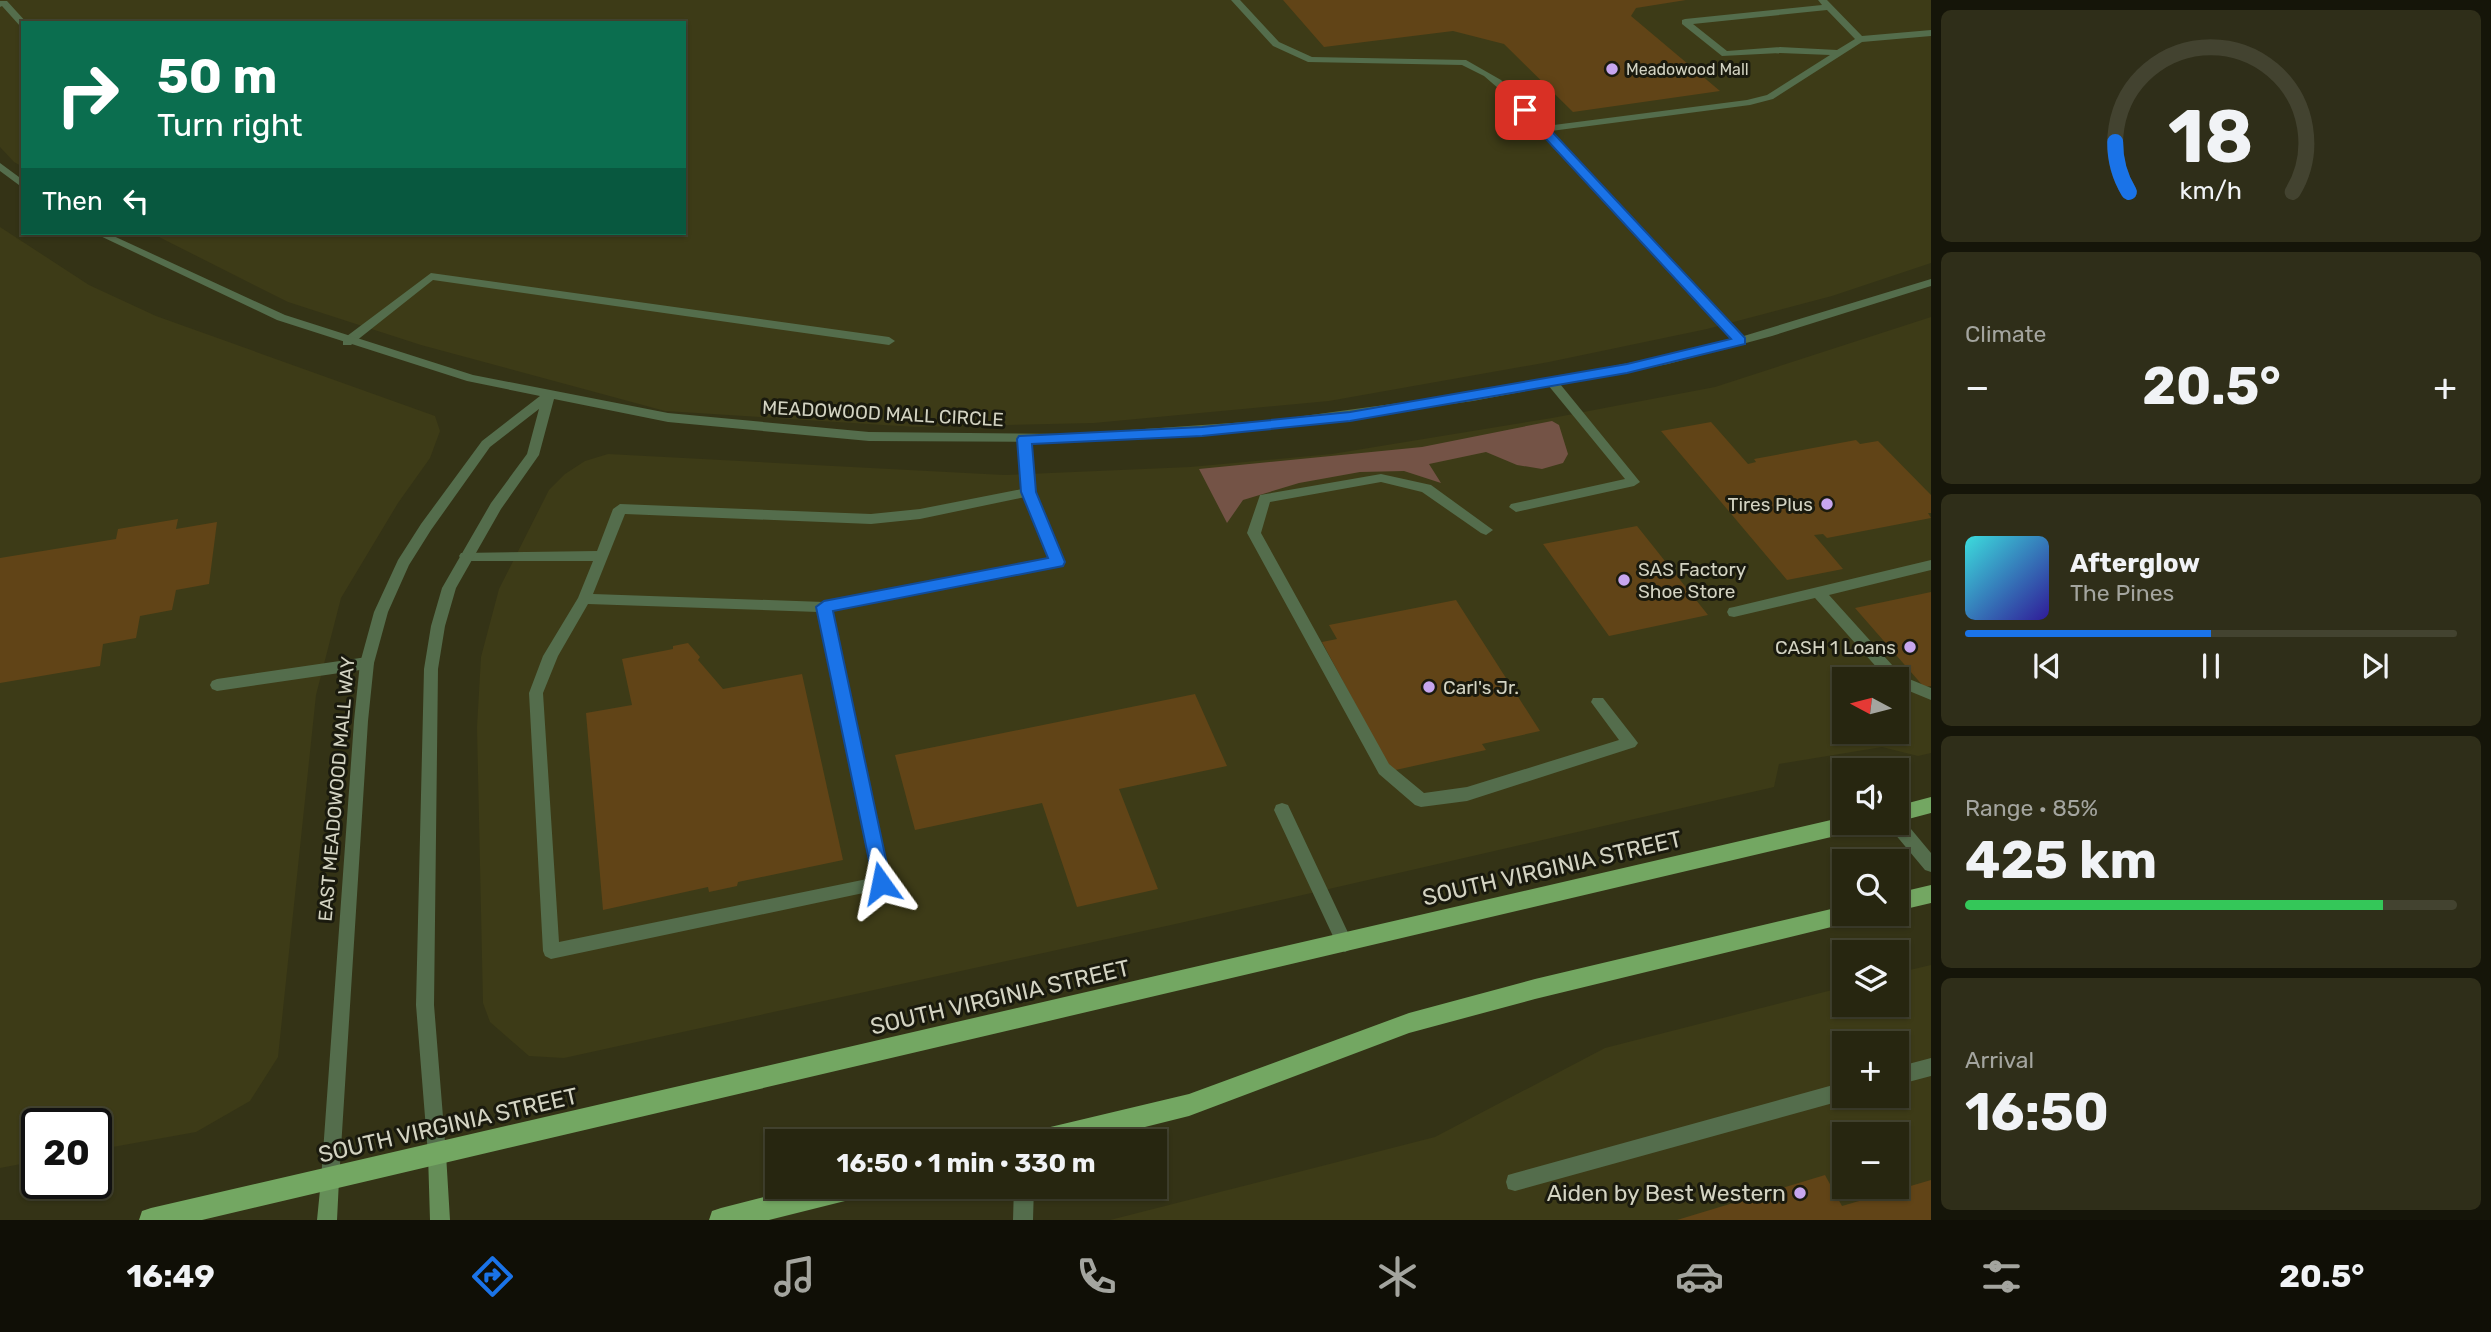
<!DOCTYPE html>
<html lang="en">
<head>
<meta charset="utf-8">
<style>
	:root { --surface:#272610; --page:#2f2e19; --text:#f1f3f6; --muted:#a4a59f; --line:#434330; --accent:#1a73e8 }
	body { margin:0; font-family:Rubik,sans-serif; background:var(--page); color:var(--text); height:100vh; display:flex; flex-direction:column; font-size:26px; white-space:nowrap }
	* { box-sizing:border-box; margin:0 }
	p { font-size:23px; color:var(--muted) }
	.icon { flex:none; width:38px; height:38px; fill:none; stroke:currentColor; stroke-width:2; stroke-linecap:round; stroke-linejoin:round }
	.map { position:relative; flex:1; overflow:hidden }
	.side { display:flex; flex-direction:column; gap:10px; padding:10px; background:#151509; width:560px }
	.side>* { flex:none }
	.top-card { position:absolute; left:21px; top:21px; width:665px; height:214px; border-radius:0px; box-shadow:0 2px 5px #0004,0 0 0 2px var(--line); background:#0b6e4f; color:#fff; overflow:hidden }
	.needle { width:46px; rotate:277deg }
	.fabs { position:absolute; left:1832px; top:667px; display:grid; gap:14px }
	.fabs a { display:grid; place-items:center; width:77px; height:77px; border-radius:0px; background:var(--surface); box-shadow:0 2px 5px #0004,0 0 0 2px var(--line); font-size:35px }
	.speed { position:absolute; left:21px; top:1108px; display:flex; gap:14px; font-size:35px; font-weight:700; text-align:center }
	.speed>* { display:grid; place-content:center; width:91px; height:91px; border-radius:50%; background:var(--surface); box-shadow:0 2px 5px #0004,0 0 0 2px var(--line); line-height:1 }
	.speed .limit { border:4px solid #111; border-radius:10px; background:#fff; color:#111 }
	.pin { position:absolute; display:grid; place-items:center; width:60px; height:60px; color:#fff; margin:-30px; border-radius:14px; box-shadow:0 4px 10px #0006 }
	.me { position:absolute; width:77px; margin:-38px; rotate:348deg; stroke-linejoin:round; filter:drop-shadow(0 0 5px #0008) }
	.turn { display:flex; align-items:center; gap:24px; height:147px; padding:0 21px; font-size:32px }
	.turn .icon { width:91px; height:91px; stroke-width:2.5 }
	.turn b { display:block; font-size:49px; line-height:60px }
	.then { display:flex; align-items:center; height:66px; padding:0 21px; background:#0003; gap:14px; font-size:26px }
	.big { font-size:52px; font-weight:700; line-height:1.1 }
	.side .tile { flex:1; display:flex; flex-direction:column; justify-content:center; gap:10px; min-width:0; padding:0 24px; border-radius:10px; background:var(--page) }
	.side .dial { align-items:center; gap:0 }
	.dial svg { height:182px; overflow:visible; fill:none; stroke:var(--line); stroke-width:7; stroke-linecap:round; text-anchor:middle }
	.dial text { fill:var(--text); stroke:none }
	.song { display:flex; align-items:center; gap:21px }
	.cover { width:84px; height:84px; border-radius:10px; background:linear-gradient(135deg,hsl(180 70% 55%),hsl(250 70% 35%)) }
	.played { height:7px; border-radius:4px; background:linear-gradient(90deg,var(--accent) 50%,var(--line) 50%) }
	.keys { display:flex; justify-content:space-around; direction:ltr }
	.heat { display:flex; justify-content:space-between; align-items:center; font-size:38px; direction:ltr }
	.charge { height:10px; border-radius:5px; background:linear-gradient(90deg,#34c759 85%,var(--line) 0) }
	.trip { position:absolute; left:765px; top:1129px; width:402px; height:70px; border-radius:0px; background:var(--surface); box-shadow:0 2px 5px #0004,0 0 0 2px var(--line); font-weight:700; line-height:70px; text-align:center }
	.tab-bar { display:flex; height:112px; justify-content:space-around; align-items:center; background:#100f06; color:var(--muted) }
	.tab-bar .icon { width:49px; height:49px }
	.tab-bar .current { color:var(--accent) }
	.tab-bar b { font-size:32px; color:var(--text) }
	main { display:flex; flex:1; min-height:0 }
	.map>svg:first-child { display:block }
	.built { fill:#3d3b17; fill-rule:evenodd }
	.green { fill:#745346 }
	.building { fill:#614417 }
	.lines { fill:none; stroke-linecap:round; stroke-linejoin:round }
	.lane { fill:#546d4c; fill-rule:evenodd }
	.street { fill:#546d4c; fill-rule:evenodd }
	.secondary { fill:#658e58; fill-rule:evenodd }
	.primary { fill:#73a762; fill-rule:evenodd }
	.route { fill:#1a73e8; stroke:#114b97; stroke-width:2 }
	.poi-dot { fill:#c7a6ef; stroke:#1a1a0e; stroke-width:2.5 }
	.labels { text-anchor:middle; stroke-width:6; stroke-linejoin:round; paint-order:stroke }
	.far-poi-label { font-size:16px; fill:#d3d3c2; stroke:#1a1a0e; text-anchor:start }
	.street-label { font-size:19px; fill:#d3d3c2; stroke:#1a1a0e }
	.poi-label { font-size:19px; fill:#d3d3c2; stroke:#1a1a0e; text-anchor:end }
	.near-street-label { font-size:23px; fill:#d3d3c2; stroke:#1a1a0e }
	.near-poi-label { font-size:23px; fill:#d3d3c2; stroke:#1a1a0e; text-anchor:end }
</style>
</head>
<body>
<main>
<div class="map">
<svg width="1931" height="1220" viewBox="0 0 1931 1220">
	<rect width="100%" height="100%" fill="#343316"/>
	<path class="built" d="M0 0H1931V263L1832 296 1707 329 1549 362 1329 401 1094 423 915 427 665 411 421 345 288 302 151 233H684V23H23V167L14 162 0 147Z
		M0 227 89 285 156 316 435 416 440 431 430 458 398 503 341 598 316 695 278 1057 250 1101 196 1132 96 1150V1124H37V1161L0 1168Z
		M1931 317V753L1918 756 1882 747 1779 764 1774 787 1180 923 564 1058 529 1056 490 1022 483 1003 477 727 481 657 499 589 549 490 565 474 585 461 608 454 1004 475 1190 467 1332 454 1552 418 1715 387ZM1844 679H1897V732H1844Z
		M1931 965V1220H1110L1435 1137 1605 1048 1844 987V1004H1897V973ZM1844 1043H1897V1096H1844ZM1844 1134H1897V1186H1844Z"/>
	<path class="green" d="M1552 421 1559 425 1568 454 1563 463 1542 469 1517 465 1486 452 1429 464 1441 483 1404 471 1360 472 1299 483 1243 500 1227 523 1199 469 1422 447Z"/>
	<path class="building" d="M1283 0H1686L1636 8 1631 16 1720 91 1573 112 1504 44 1453 31 1324 47Z
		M1711 422 1748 464 1756 462 1754 459 1856 440 1860 444 1878 441 1931 495V513H1928L1931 518 1827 538 1823 534 1814 535 1843 569 1787 580 1661 431Z
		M178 519 176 529 217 522 209 584 176 590 172 610 140 616 136 638 103 644 100 666 0 683V558L116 539 118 529Z
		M1637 526 1708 615 1609 636 1543 544Z
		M1931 592V686L1924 687 1855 608Z
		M1456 600 1540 731 1482 744 1486 750 1391 771 1322 642 1337 639 1329 625Z
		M688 643 700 657 698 660 723 689 802 674 843 860 738 882 737 886 709 892 708 887 603 910 586 713 632 705 622 659 673 649V646Z
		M1195 694 1227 766 1119 789 1158 889 1077 907 1042 803 915 830 895 755Z
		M1825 1175 1842 1206 1931 1180V1220H1677Z"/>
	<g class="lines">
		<path class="lane" d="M1231 0H1240L1279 42 1312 57 1466 60 1501 80 1546 126 1747 100 1767 95 1830 55 1780 53 1722 56 1682 24V20L1685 19 1822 5 1818 0H1827L1862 36 1931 30V36L1862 42 1773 99 1750 105 1551 131 1744 338 1746 341 1740 345 1736 344 1513 101 1484 76 1462 65 1308 62 1273 46ZM1827 10 1855 39 1837 50 1780 47 1727 51 1693 24Z
			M0 1H7L27 23H23V27L20 26 2 6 0 7Z
			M431 273 889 337 895 341 889 345 433 280 351 345H343V339Z
			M1552 378 1556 379 1640 482 1634 486 1516 512 1509 507 1511 504 1625 479 1548 385 1546 382Z
			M1024 435 1030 439 1035 492 1064 562 1062 566 832 611 889 883 887 888 551 959 545 956 543 951 529 693 543 656 578 598 593 561H466L461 559 459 556 461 553 597 551 613 509 620 504 871 514 920 509 1022 489 1018 439ZM1025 497 1049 559 824 602 593 594 625 514 871 524 920 519ZM588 604 818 612 872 878 559 942 543 693 558 656Z
			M1381 474 1431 485 1493 530 1486 535 1481 533 1422 492 1381 482 1270 502 1261 533 1389 764 1424 793 1467 787 1619 740 1591 702 1593 698H1603L1635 739 1638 743 1635 747 1467 801 1421 807 1415 805 1379 774 1247 533 1260 495Z
			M1931 560V570L1829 595 1902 676 1931 688V700L1897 686V679H1887L1815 598 1734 617 1729 616 1727 612 1729 608 1734 607Z
			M367 657 372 659 374 663 372 667 367 669 217 691 212 689 210 685 212 681 217 679Z
			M1282 803 1288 805 1351 939 1353 944 1351 949 1345 952 1339 949 1274 810 1276 805Z
			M1897 816 1901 817 1931 853V872L1925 870 1889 827 1887 822H1897Z
			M1931 1058V1076L1897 1085V1067Z
			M1844 1082V1096H1851L1844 1100 1515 1191 1508 1189 1506 1182 1508 1175 1515 1173Z
			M1014 1186H1034L1033 1220H1013Z"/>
		<path class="street" d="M0 163 23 180V188L0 171Z
			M94 233H107L285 315 473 375 668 413 869 432 1071 434 1274 420 1473 393 1701 349 1931 279V286L1772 336 1668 364 1473 401 1274 428 1071 442 869 441 668 422 554 399 539 455 501 509 456 588 445 626 438 669 434 1005 446 1154 444 1161 437 1163 430 1161 428 1154 416 1005 424 669 431 626 442 588 491 503 527 454 539 409 490 447 431 530 409 565 388 612 374 663 368 721 339 1180 337 1187 330 1189 323 1187 321 1180 354 721 360 663 374 612 398 560 421 524 482 441 540 396 467 381 277 320Z"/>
		<path class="secondary" d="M437 1145 444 1147 446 1154 450 1220H430L428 1154 430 1147Z
			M330 1171 337 1173 339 1180 337 1220H317L321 1180 323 1173Z"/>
		<path class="primary" d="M1931 797V813L1897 822V806Z
			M1844 817V822H1871L1868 828 1861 830 202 1220H139L142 1211 151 1208Z
			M1931 885V903L1897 911V893Z
			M1844 906V914H1859L1856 921 1535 999 1409 1033 1189 1116 1089 1141H1030L1034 1133 1042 1129 1189 1094 1409 1013 1535 979Z
			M807 1186H869L865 1194 857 1198 769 1220H709L712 1211 721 1208Z"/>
	</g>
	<path class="route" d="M1521 107H1529L1745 338V344L1627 373 1350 421 1202 436 1032 444 1036 492 1065 562 1063 566 833 611 891 883 888 889 881 891 875 889 816 607 824 601 1048 558 1021 492 1017 439 1019 436 1202 427 1350 412 1627 364 1731 339 1521 112Z"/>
	<g class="poi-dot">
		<circle cx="1612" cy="69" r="7"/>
		<circle cx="1827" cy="504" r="7"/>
		<circle cx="1624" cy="580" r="7"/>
		<circle cx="1910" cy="647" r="7"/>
		<circle cx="1429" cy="687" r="7"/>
		<circle cx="1800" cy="1193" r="7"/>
	</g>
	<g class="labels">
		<g class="far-poi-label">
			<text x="1626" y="75">Meadowood Mall</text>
		</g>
		<g class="street-label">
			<text transform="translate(883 413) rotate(3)" y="7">MEADOWOOD MALL CIRCLE</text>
			<text transform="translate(336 789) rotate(-85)" y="7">EAST MEADOWOOD MALL WAY</text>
		</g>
		<g class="poi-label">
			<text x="1813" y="511">Tires Plus</text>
			<text x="1638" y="576" text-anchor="start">SAS Factory<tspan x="1638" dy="22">Shoe Store</tspan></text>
			<text x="1896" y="654">CASH 1 Loans</text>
			<text x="1443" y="694" text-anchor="start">Carl's Jr.</text>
		</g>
		<g class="near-street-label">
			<text transform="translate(1552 868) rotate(-13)" y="8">SOUTH VIRGINIA STREET</text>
			<text transform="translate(1000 997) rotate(-13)" y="8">SOUTH VIRGINIA STREET</text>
			<text transform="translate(448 1125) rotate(-13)" y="8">SOUTH VIRGINIA STREET</text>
		</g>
		<g class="near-poi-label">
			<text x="1786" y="1201">Aiden by Best Western</text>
		</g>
	</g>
</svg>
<div class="fabs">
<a><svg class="needle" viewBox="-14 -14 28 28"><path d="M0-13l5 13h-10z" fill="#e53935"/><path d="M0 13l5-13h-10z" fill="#a4a59f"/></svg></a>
<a><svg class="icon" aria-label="sound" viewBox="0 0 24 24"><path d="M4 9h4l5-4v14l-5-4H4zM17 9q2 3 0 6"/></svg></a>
<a><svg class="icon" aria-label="search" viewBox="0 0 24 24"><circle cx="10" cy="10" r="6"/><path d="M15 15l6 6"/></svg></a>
<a><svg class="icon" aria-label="layers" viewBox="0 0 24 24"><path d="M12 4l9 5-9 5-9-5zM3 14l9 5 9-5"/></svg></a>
<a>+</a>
<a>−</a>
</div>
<div class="speed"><div class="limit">20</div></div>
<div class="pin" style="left:1525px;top:110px;background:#d93025"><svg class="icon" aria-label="arrive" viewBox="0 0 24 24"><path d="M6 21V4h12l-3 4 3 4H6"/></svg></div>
<svg class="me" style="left:881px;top:883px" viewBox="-20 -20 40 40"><path d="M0-17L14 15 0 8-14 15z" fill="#1a73e8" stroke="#fff" stroke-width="4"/></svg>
<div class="trip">16:50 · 1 min · 330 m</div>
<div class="top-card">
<div class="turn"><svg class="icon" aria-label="right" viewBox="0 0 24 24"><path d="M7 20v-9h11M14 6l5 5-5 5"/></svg><div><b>50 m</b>Turn right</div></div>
<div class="then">Then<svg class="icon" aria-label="left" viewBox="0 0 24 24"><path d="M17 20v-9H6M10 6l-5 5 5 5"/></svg></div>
</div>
</div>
<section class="side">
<div class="tile dial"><svg viewBox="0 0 100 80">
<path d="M14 69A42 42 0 1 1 86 69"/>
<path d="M14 69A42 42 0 0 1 8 47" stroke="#1a73e8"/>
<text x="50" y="56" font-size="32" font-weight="700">18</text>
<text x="50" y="72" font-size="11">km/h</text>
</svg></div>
<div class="tile"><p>Climate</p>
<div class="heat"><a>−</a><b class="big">20.5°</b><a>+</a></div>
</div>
<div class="tile">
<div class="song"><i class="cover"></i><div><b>Afterglow</b><p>The Pines</p></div></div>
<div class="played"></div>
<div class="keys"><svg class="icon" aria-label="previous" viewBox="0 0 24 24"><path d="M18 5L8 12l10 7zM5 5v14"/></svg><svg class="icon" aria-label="pause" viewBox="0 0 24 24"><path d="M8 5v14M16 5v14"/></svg><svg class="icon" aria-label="next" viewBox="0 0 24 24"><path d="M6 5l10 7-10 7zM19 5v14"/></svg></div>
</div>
<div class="tile"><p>Range · 85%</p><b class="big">425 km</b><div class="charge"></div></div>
<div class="tile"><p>Arrival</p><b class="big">16:50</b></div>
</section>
</main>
<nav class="tab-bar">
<b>16:49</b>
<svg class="icon current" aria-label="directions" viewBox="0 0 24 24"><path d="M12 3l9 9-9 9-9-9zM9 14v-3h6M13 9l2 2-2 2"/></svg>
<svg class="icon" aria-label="music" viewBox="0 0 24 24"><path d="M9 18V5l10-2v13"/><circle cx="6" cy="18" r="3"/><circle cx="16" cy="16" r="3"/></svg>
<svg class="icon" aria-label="phone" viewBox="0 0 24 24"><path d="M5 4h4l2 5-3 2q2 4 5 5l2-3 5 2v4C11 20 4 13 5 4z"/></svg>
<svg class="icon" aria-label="climate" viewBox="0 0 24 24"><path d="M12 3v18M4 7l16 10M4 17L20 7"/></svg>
<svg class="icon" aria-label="car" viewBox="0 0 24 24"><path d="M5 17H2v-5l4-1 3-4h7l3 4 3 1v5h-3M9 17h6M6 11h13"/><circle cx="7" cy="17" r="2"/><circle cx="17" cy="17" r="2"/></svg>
<svg class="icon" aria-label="filters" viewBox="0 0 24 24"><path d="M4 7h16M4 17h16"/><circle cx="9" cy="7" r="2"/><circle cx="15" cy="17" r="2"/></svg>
<b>20.5°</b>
</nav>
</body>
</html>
